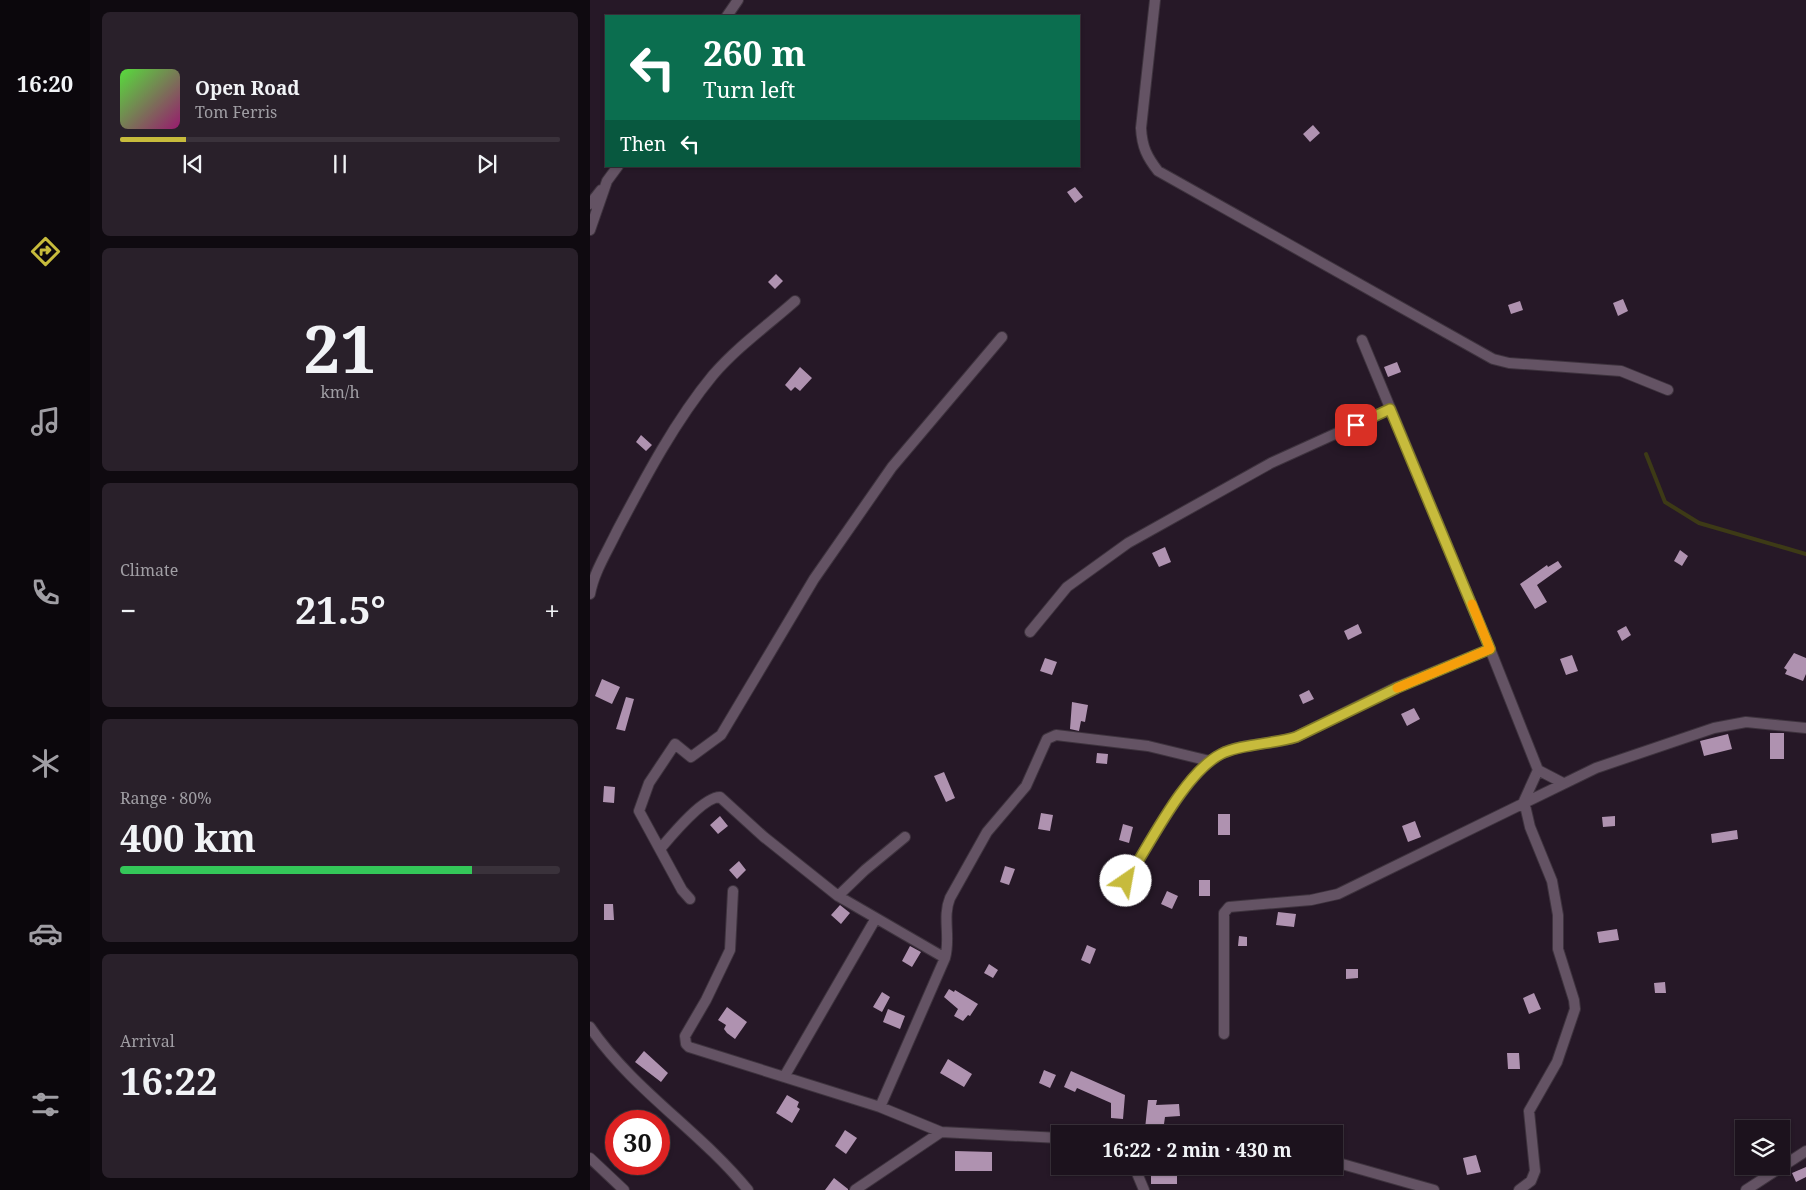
<!DOCTYPE html>
<html lang="en">
<head>
<meta charset="utf-8">
<style>
	:root { --surface:#1c121d; --page:#29202a; --text:#f1f3f6; --muted:#a09ea4; --line:#3a323b; --accent:#c7bb3c }
	body { margin:0; font-family:"Noto Serif",serif; background:var(--page); color:var(--text); height:100vh; display:flex; flex-direction:column; font-size:19px; white-space:nowrap }
	* { box-sizing:border-box; margin:0 }
	p { font-size:16px; color:var(--muted) }
	.icon { flex:none; width:28px; height:28px; fill:none; stroke:currentColor; stroke-width:2; stroke-linecap:round; stroke-linejoin:round }
	.map { position:relative; flex:1; overflow:hidden }
	.details { display:flex; flex-direction:column; gap:12px; padding:12px; background:#0f0a10; width:500px }
	.details>* { flex:none }
	.hud { position:absolute; left:15px; top:15px; width:475px; height:152px; border-radius:0px; box-shadow:0 1px 4px #0004,0 0 0 1px var(--line); background:#0b6e4f; color:#fff; overflow:hidden }
	.buttons { position:absolute; left:1145px; top:1120px; display:grid; gap:10px }
	.buttons a { display:grid; place-items:center; width:55px; height:55px; border-radius:0px; background:var(--surface); box-shadow:0 1px 4px #0004,0 0 0 1px var(--line); font-size:25px }
	.speed { position:absolute; left:15px; top:1110px; display:flex; gap:10px; font-size:25px; font-weight:700; text-align:center }
	.speed>* { display:grid; place-content:center; width:65px; height:65px; border-radius:50%; background:var(--surface); box-shadow:0 1px 4px #0004,0 0 0 1px var(--line); line-height:1 }
	.speed .limit { border:8px solid #d22; background:#fff; color:#111 }
	.pin { position:absolute; display:grid; place-items:center; width:42px; height:42px; color:#fff; margin:-21px; border-radius:10px; box-shadow:0 2px 8px #0006 }
	.me { position:absolute; width:55px; margin:-28px; rotate:33deg; stroke-linejoin:round; filter:drop-shadow(0 0 4px #0008) }
	.turn { display:flex; align-items:center; gap:18px; height:105px; padding:0 15px; font-size:22px }
	.turn .icon { width:65px; height:65px; stroke-width:2.5 }
	.turn b { display:block; font-size:35px; line-height:42px }
	.then { display:flex; align-items:center; height:48px; padding:0 15px; background:#0003; gap:10px; font-size:19px }
	.big { font-size:38px; font-weight:700; line-height:1.1 }
	.details .widget { flex:1; display:flex; flex-direction:column; justify-content:center; gap:8px; min-width:0; padding:0 18px; border-radius:8px; background:var(--page) }
	.details .dial { align-items:center; gap:0 }
	.dial b { font-size:65px; line-height:1 }
	.song { display:flex; align-items:center; gap:15px }
	.cover { width:60px; height:60px; border-radius:8px; background:linear-gradient(135deg,hsl(110 70% 55%),hsl(320 70% 35%)) }
	.played { height:5px; border-radius:2px; background:linear-gradient(90deg,var(--accent) 15%,var(--line) 15%) }
	.keys { display:flex; justify-content:space-around; direction:ltr }
	.heat { display:flex; justify-content:space-between; align-items:center; font-size:28px; direction:ltr }
	.charge { height:8px; border-radius:4px; background:linear-gradient(90deg,#34c759 80%,var(--line) 0) }
	.trip { position:absolute; left:461px; top:1125px; width:292px; height:50px; border-radius:0px; background:var(--surface); box-shadow:0 1px 4px #0004,0 0 0 1px var(--line); font-weight:700; line-height:50px; text-align:center }
	main { display:flex; flex:1; min-height:0 }
	.tabs { display:flex; flex-direction:column; width:90px; justify-content:space-around; align-items:center; background:#0b070c; color:var(--muted) }
	.tabs .icon { width:35px; height:35px }
	.tabs .on { color:var(--accent) }
	.tabs b { font-size:22px; color:var(--text) }
	.map>svg:first-child { display:block }
	.lines { fill:none; stroke-linecap:round; stroke-linejoin:round }
	.stream { stroke:#3d3a16; stroke-width:4 }
	.building { fill:#af92b0 }
	.street-casing { stroke:#3e333e; stroke-width:12 }
	.street { stroke:#645364; stroke-width:10 }
	.route-casing { stroke:#817a27; stroke-width:12 }
	.route { stroke:#c7bb3c; stroke-width:9 }
	.slow { stroke:#f59e0b; stroke-width:9 }
</style>
</head>
<body>
<main>
<nav class="tabs">
<b>16:20</b>
<svg class="icon on" aria-label="directions" viewBox="0 0 24 24"><path d="M12 3l9 9-9 9-9-9zM9 14v-3h6M13 9l2 2-2 2"/></svg>
<svg class="icon" aria-label="music" viewBox="0 0 24 24"><path d="M9 18V5l10-2v13"/><circle cx="6" cy="18" r="3"/><circle cx="16" cy="16" r="3"/></svg>
<svg class="icon" aria-label="phone" viewBox="0 0 24 24"><path d="M5 4h4l2 5-3 2q2 4 5 5l2-3 5 2v4C11 20 4 13 5 4z"/></svg>
<svg class="icon" aria-label="climate" viewBox="0 0 24 24"><path d="M12 3v18M4 7l16 10M4 17L20 7"/></svg>
<svg class="icon" aria-label="car" viewBox="0 0 24 24"><path d="M5 17H2v-5l4-1 3-4h7l3 4 3 1v5h-3M9 17h6M6 11h13"/><circle cx="7" cy="17" r="2"/><circle cx="17" cy="17" r="2"/></svg>
<svg class="icon" aria-label="filters" viewBox="0 0 24 24"><path d="M4 7h16M4 17h16"/><circle cx="9" cy="7" r="2"/><circle cx="15" cy="17" r="2"/></svg>
</nav>
<section class="details">
<div class="widget">
<div class="song"><i class="cover"></i><div><b>Open Road</b><p>Tom Ferris</p></div></div>
<div class="played"></div>
<div class="keys"><svg class="icon" aria-label="previous" viewBox="0 0 24 24"><path d="M18 5L8 12l10 7zM5 5v14"/></svg><svg class="icon" aria-label="pause" viewBox="0 0 24 24"><path d="M8 5v14M16 5v14"/></svg><svg class="icon" aria-label="next" viewBox="0 0 24 24"><path d="M6 5l10 7-10 7zM19 5v14"/></svg></div>
</div>
<div class="widget dial"><b>21</b><p>km/h</p></div>
<div class="widget"><p>Climate</p>
<div class="heat"><a>−</a><b class="big">21.5°</b><a>+</a></div>
</div>
<div class="widget"><p>Range · 80%</p><b class="big">400 km</b><div class="charge"></div></div>
<div class="widget"><p>Arrival</p><b class="big">16:22</b></div>
</section>
<div class="map">
<svg width="1216" height="1190" viewBox="0 0 1216 1190">
	<rect width="100%" height="100%" fill="#261827"/>
	<g class="lines">
		<path class="stream" d="M1056 454 1075 502 1109 523 1216 554"/>
	</g>
	<path class="building" d="M723 125 730 133 720 142 713 134Z
		M485 187 493 197 485 203 477 192Z
		M186 274 193 281 185 289 178 282Z
		M1033 299 1038 311 1028 316 1023 303Z
		M930 301 933 310 921 314 918 305Z
		M807 362 811 372 798 377 794 367Z
		M210 367 222 378 210 391 205 387 201 391 195 385Z
		M51 435 62 445 56 451 46 442Z
		M575 547 581 562 569 567 562 553Z
		M1090 550 1098 556 1092 566 1084 561Z
		M968 561 972 567 947 585 957 602 945 609 930 584 957 565 958 567Z
		M768 624 772 633 758 640 754 631Z
		M1036 626 1041 635 1032 641 1027 631Z
		M1204 653 1216 658V674L1213 681 1195 674 1197 670 1194 668Z
		M982 655 988 671 976 675 970 659Z
		M455 658 467 662 462 675 450 671Z
		M12 679 30 687 22 704 5 696Z
		M719 690 724 699 713 704 709 695Z
		M36 697 44 699 35 731 26 729Z
		M482 702 498 705 495 722 491 721 489 731 480 729Z
		M824 708 830 719 817 726 811 714Z
		M1180 733H1194V759H1180Z
		M1138 734 1142 749 1114 756 1110 741Z
		M507 753 518 754 517 764 506 763Z
		M354 772 365 798 356 802 344 776Z
		M14 786 25 787 24 803 13 802Z
		M451 813 463 815 460 831 448 829Z
		M628 814H640V835H628Z
		M130 816 138 826 128 834 120 825Z
		M1025 816V826L1013 827 1012 817Z
		M825 821 831 837 818 842 812 826Z
		M533 824 543 827 539 843 529 840Z
		M1147 830 1148 839 1122 843 1121 834Z
		M149 861 156 870 147 879 139 870Z
		M415 866 425 869 419 885 410 882Z
		M609 880H620V896H609Z
		M577 891 588 896 582 909 571 904Z
		M14 904H23L24 920H14Z
		M250 905 260 913 251 924 241 915Z
		M688 912 706 914 704 927 686 925Z
		M1027 929 1029 940 1009 943 1007 932Z
		M649 936 657 937V946H648Z
		M497 945 506 949 500 964 491 960Z
		M320 946 331 952 322 967 312 961Z
		M399 964 408 970 403 978 394 973Z
		M756 969H768V978L756 979Z
		M1075 982 1076 993H1065L1064 983Z
		M359 989 364 992 365 990 388 1004 380 1016 378 1015 373 1021 364 1016 368 1009 354 997Z
		M292 992 300 997 292 1012 283 1007Z
		M944 993 951 1009 939 1014 933 998Z
		M137 1007 157 1022 145 1039 137 1033 134 1029 136 1025 128 1020Z
		M298 1009 315 1016 310 1029 293 1022Z
		M54 1051 78 1073 71 1082 45 1062Z
		M917 1053H929L930 1069H918Z
		M358 1059 382 1074 374 1087 350 1073Z
		M454 1070 466 1075 460 1088 449 1083Z
		M481 1071 535 1095 533 1119 521 1118V1103L487 1088 485 1092 474 1087Z
		M197 1095 209 1102 207 1107 210 1109 202 1123 186 1113Z
		M558 1100H567L566 1105 589 1104 590 1116 575 1117 573 1131 555 1129Z
		M255 1130 267 1138 256 1154 245 1146Z
		M365 1151 402 1152V1171H365Z
		M886 1155 891 1172 877 1175 873 1158Z
		M561 1166H587V1184H561Z
		M1216 1167V1177L1206 1182 1202 1173Z
		M244 1178 258 1189V1190H235Z"/>
	<g class="lines">
		<defs>
			<path id="street" d="M565 0 551 128C552 147 557 157 568 171L903 359 919 363 1031 371 1078 390
				M137 16 148 0
				M0 204 11 190
				M0 230 17 181 28 166
				M772 340 900 649 948 770 973 783
				M0 594C4 572 17 552 27 531 55 478 85 421 123 375 147 347 178 325 205 301
				M440 632 477 587 538 543 681 463 800 409
				M70 849C81 836 113 797 130 797L174 837 248 896 355 958
				M536 881C559 846 595 773 631 754 651 743 683 745 706 737L807 687 900 649
				M143 891 140 950 116 1000 95 1036 96 1044 99 1047 290 1107 351 1132 470 1138
				M248 896 275 870 315 837
				M100 899 92 890 49 811 59 783 85 744 101 757 131 735 224 579 302 467 412 337
				M0 1027C43 1090 110 1131 158 1190
				M634 1034V913L639 907 721 900 748 894 1006 768 1124 728 1156 722 1216 728
				M194 1077 286 918
				M290 1107 355 958C361 938 352 917 360 898L397 832 436 786 457 739 466 735 558 746 620 761
				M0 1158 34 1190
				M745 1162 844 1190
				M544 1166 554 1190
				M265 1190 351 1132
				M929 1190 941 1181 945 1171 939 1111 967 1062 985 1009 984 1000 968 949V915L962 881 940 827 934 801 948 770
				M1156 1190 1216 1151"/>
		</defs>
		<use href="#street" class="street-casing"/>
		<use href="#street" class="street"/>
	</g>
	<g class="lines">
		<defs>
			<path id="route" d="M536 881C559 846 594 773 631 754 650 744 684 744 706 737L807 688 900 649 800 409 766 425"/>
		</defs>
		<use href="#route" class="route-casing"/>
		<use href="#route" class="route"/>
		<path class="slow" d="M807 688 900 649 882 604"/>
	</g>
</svg>
<div class="buttons">
<a><svg class="icon" aria-label="layers" viewBox="0 0 24 24"><path d="M12 4l9 5-9 5-9-5zM3 14l9 5 9-5"/></svg></a>
</div>
<div class="speed"><div class="limit">30</div></div>
<div class="pin" style="left:766px;top:425px;background:#d93025"><svg class="icon" aria-label="arrive" viewBox="0 0 24 24"><path d="M6 21V4h12l-3 4 3 4H6"/></svg></div>
<svg class="me" style="left:536px;top:881px" viewBox="-20 -20 40 40"><circle r="19" fill="#fff"/><path d="M0-13L10 11 0 6-10 11z" fill="#c7bb3c"/></svg>
<div class="trip">16:22 · 2 min · 430 m</div>
<div class="hud">
<div class="turn"><svg class="icon" aria-label="left" viewBox="0 0 24 24"><path d="M17 20v-9H6M10 6l-5 5 5 5"/></svg><div><b>260 m</b>Turn left</div></div>
<div class="then">Then<svg class="icon" aria-label="left" viewBox="0 0 24 24"><path d="M17 20v-9H6M10 6l-5 5 5 5"/></svg></div>
</div>
</div>
</main>
</body>
</html>
